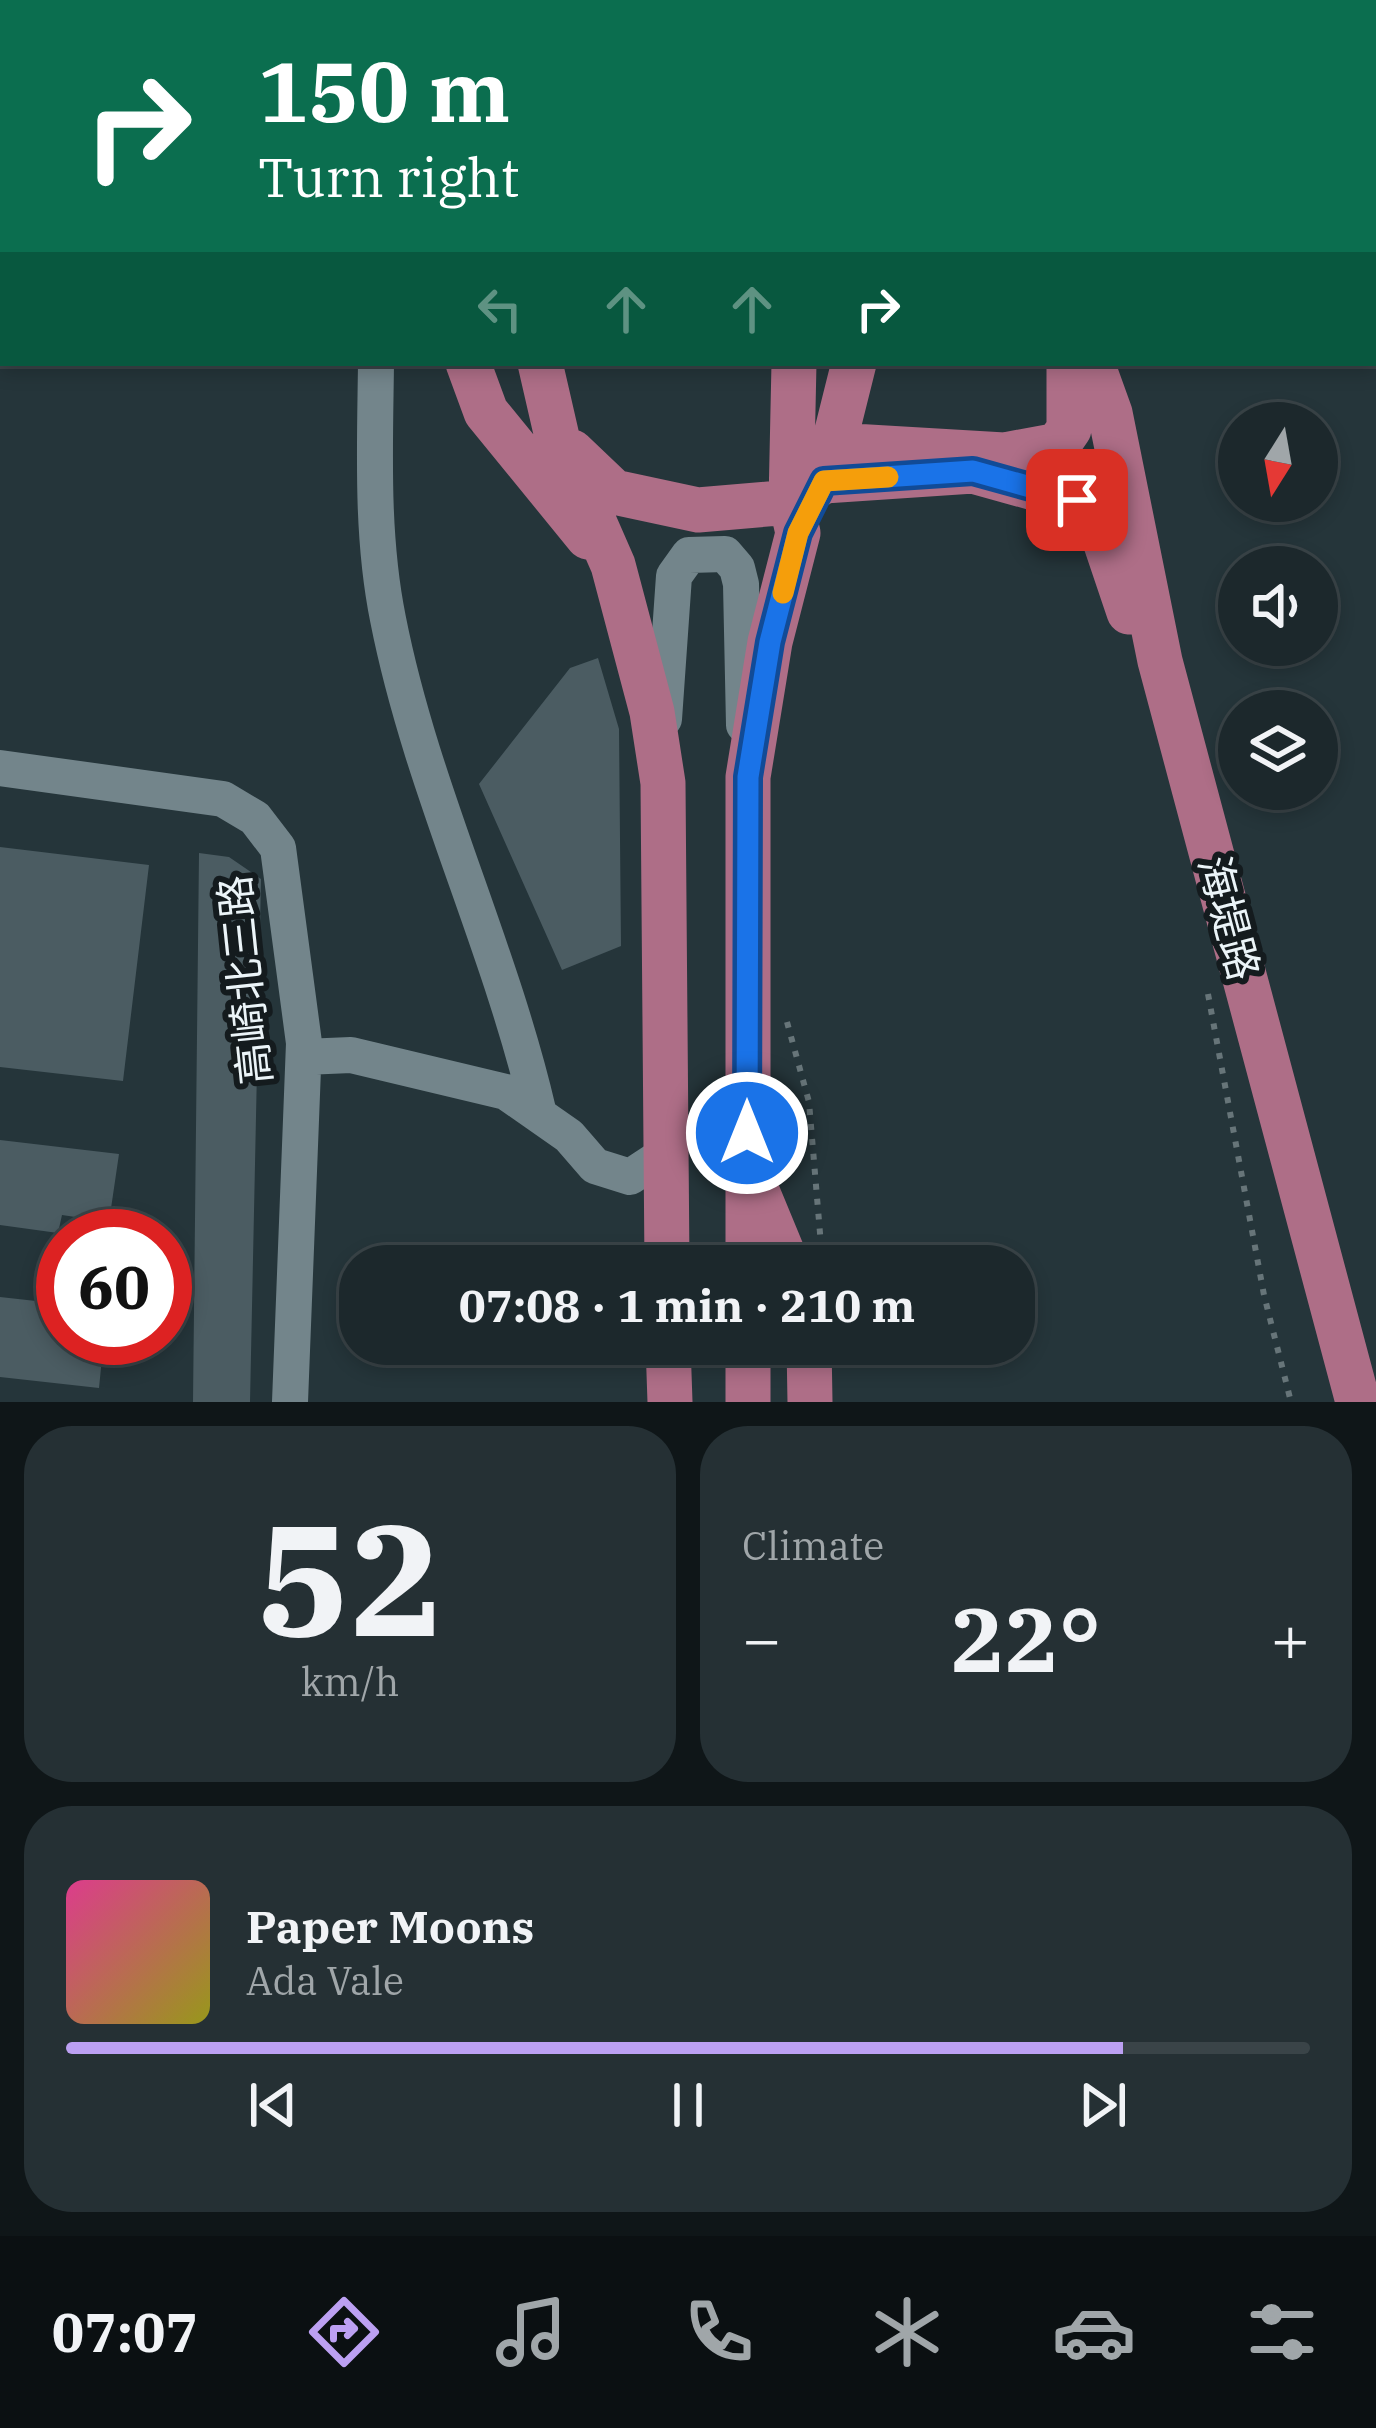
<!DOCTYPE html>
<html lang="en">
<head>
<meta charset="utf-8">
<style>
	:root { --surface:#1c282c; --page:#253034; --text:#f1f3f6; --muted:#a0a6a9; --line:#3a4448; --accent:#bca0f2 }
	body { margin:0; font-family:"IBM Plex Serif","Noto Sans SC",serif; background:var(--page); color:var(--text); height:100vh; display:flex; flex-direction:column; font-size:45px; white-space:nowrap }
	* { box-sizing:border-box; margin:0 }
	p { font-size:39px; color:var(--muted) }
	.icon { flex:none; width:66px; height:66px; fill:none; stroke:currentColor; stroke-width:2; stroke-linecap:round; stroke-linejoin:round }
	.map { position:relative; height:1402px; overflow:hidden }
	.side { display:flex; flex-direction:column; gap:24px; padding:24px; background:#0f1618; flex:1 }
	.side>* { flex:none }
	.banner { position:absolute; left:0px; top:0px; width:1377px; height:366px; box-shadow:0 6px 18px #0003,0 0 0 3px var(--line); background:#0b6e4f; color:#fff; overflow:hidden }
	.needle { width:78px; rotate:191deg }
	.tools { position:absolute; left:1218px; top:402px; display:grid; gap:24px }
	.tools a { display:grid; place-items:center; width:120px; height:120px; border-radius:50%; background:var(--surface); box-shadow:0 6px 18px #0003,0 0 0 3px var(--line); font-size:60px }
	.speed { position:absolute; left:36px; top:1209px; display:flex; gap:24px; font-size:60px; font-weight:700; text-align:center }
	.speed>* { display:grid; place-content:center; width:156px; height:156px; border-radius:50%; background:var(--surface); box-shadow:0 6px 18px #0003,0 0 0 3px var(--line); line-height:1 }
	.speed .limit { border:18px solid #d22; background:#fff; color:#111 }
	.pin { position:absolute; display:grid; place-items:center; width:102px; height:102px; color:#fff; margin:-51px; border-radius:24px; box-shadow:0 6px 18px #0006 }
	.me { position:absolute; width:132px; margin:-66px; rotate:0deg; stroke-linejoin:round; filter:drop-shadow(0 0 9px #0008) }
	.turn { display:flex; align-items:center; gap:42px; height:252px; padding:0 60px; font-size:54px }
	.turn .icon { width:156px; height:156px; stroke-width:2.5 }
	.turn b { display:block; font-size:84px; line-height:102px }
	.lanes { display:flex; align-items:center; height:114px; padding:0 60px; background:#0003; justify-content:center; gap:60px; direction:ltr }
	.lanes .off { opacity:.35 }
	.big { font-size:90px; font-weight:700; line-height:1.1 }
	.side .tile { flex:1; display:flex; flex-direction:column; justify-content:center; gap:18px; min-width:0; padding:0 42px; border-radius:48px; background:var(--page) }
	.side .dial { align-items:center; gap:0 }
	.dial b { font-size:156px; line-height:1 }
	.song { display:flex; align-items:center; gap:36px }
	.cover { width:144px; height:144px; border-radius:18px; background:linear-gradient(135deg,hsl(330 70% 55%),hsl(60 70% 35%)) }
	.played { height:12px; border-radius:6px; background:linear-gradient(90deg,var(--accent) 85%,var(--line) 85%) }
	.keys { display:flex; justify-content:space-around; direction:ltr }
	.heat { display:flex; justify-content:space-between; align-items:center; font-size:66px; direction:ltr }
	.side .tiles { flex:1; display:grid; gap:24px; grid-template-columns:1fr 1fr }
	.tile:last-child { grid-column:span 2 }
	.trip { position:absolute; left:339px; top:1245px; width:696px; height:120px; border-radius:48px; background:var(--surface); box-shadow:0 6px 18px #0003,0 0 0 3px var(--line); font-weight:700; line-height:120px; text-align:center }
	.tab-bar { display:flex; height:192px; justify-content:space-around; align-items:center; background:#0b1012; color:var(--muted) }
	.tab-bar .icon { width:84px; height:84px }
	.tab-bar .selected { color:var(--accent) }
	.tab-bar b { font-size:54px; color:var(--text) }
	.map>svg:first-child { display:block }
	.building { fill:#4b5c62 }
	.lines { fill:none; stroke-linecap:round; stroke-linejoin:round }
	.path { stroke:#677579; stroke-width:6; stroke-dasharray:6 9; stroke-linecap:butt }
	.minor { stroke:#73858b; stroke-width:36 }
	.major { stroke:#ae6e87; stroke-width:45 }
	.route-casing { stroke:#114b97; stroke-width:30 }
	.route { stroke:#1a73e8; stroke-width:21 }
	.slow { stroke:#f59e0b; stroke-width:21 }
	.labels { text-anchor:middle; stroke-width:12; stroke-linejoin:round; paint-order:stroke }
	.street-label { font-size:42px; fill:#ebf4f8; stroke:#141b1e }
</style>
</head>
<body>
<div class="map">
<svg width="1376" height="1402" viewBox="0 0 1376 1402">
	<rect width="100%" height="100%" fill="#25353a"/>
	<path class="building" d="M598 658 619 729 621 946 562 970 479 784 570 668Z
		M0 847 149 865 123 1081 0 1067Z
		M199 853 229 857 261 879 250 1402H193Z
		M0 1140 119 1154 109 1222 62 1215 58 1233 0 1225Z
		M0 1297 63 1304V1338H104L99 1388 0 1377Z"/>
	<g class="lines">
		<path class="path" d="M1208 994 1264 1295 1291 1402
			M787 1022 809 1102 821 1245"/>
		<path class="minor" d="M357 0V3
			M376 363C375 448 371 535 388 619 421 787 499 943 538 1110
			M664 719 674 576 689 555 725 554 737 568 741 584 744 725
			M0 768 223 799 255 818 278 848 304 1043 290 1402
			M304 1057 351 1055 506 1092 569 1136 595 1166 630 1177 665 1154"/>
		<path class="major" d="M774 0V3
			M830 0 831 3
			M979 0 980 3
			M486 3 487 0
			M551 3 552 0
			M468 363 486 412 588 537
			M540 363 557 437 613 565 652 712 663 783 667 1266
			M1092 363 1110 413 1160 661 1358 1402
			M835 445 1004 455 1058 445 1069 429V363
			M572 452 614 492 698 510 791 502 824 481 973 471 1077 500 1102 532 1129 612
			M827 471 854 363
			M757 1191 788 1266
			M748 1266V777L770 642 798 533 791 502 794 363
			M668 1344 670 1402
			M748 1344V1402
			M809 1344 810 1402"/>
	</g>
	<g class="lines">
		<defs>
			<path id="route" d="M747 1133 748 777 770 642 798 533 824 481 973 471 1077 500"/>
		</defs>
		<use href="#route" class="route-casing"/>
		<use href="#route" class="route"/>
		<path class="slow" d="M783 593 798 533 824 481 888 477"/>
	</g>
	<g class="labels">
		<g class="street-label">
			<text transform="translate(1229 918) rotate(75)" y="15">海堤路</text>
			<text transform="translate(245 980) rotate(-96)" y="15">高崎北三路</text>
		</g>
	</g>
</svg>
<div class="tools">
<a><svg class="needle" viewBox="-14 -14 28 28"><path d="M0-13l5 13h-10z" fill="#e53935"/><path d="M0 13l5-13h-10z" fill="#a0a6a9"/></svg></a>
<a><svg class="icon" aria-label="sound" viewBox="0 0 24 24"><path d="M4 9h4l5-4v14l-5-4H4zM17 9q2 3 0 6"/></svg></a>
<a><svg class="icon" aria-label="layers" viewBox="0 0 24 24"><path d="M12 4l9 5-9 5-9-5zM3 14l9 5 9-5"/></svg></a>
</div>
<div class="speed"><div class="limit">60</div></div>
<div class="pin" style="left:1077px;top:500px;background:#d93025"><svg class="icon" aria-label="arrive" viewBox="0 0 24 24"><path d="M6 21V4h12l-3 4 3 4H6"/></svg></div>
<svg class="me" style="left:747px;top:1133px" viewBox="-20 -20 40 40"><circle r="17" fill="#1a73e8" stroke="#fff" stroke-width="3"/><path d="M0-11L8 9 0 5-8 9z" fill="#fff"/></svg>
<div class="trip">07:08 · 1 min · 210 m</div>
<div class="banner">
<div class="turn"><svg class="icon" aria-label="right" viewBox="0 0 24 24"><path d="M7 20v-9h11M14 6l5 5-5 5"/></svg><div><b>150 m</b>Turn right</div></div>
<div class="lanes"><svg class="icon off" aria-label="left" viewBox="0 0 24 24"><path d="M17 20v-9H6M10 6l-5 5 5 5"/></svg><svg class="icon off" aria-label="ahead" viewBox="0 0 24 24"><path d="M12 20V5M6 11l6-6 6 6"/></svg><svg class="icon off" aria-label="ahead" viewBox="0 0 24 24"><path d="M12 20V5M6 11l6-6 6 6"/></svg><svg class="icon" aria-label="right" viewBox="0 0 24 24"><path d="M7 20v-9h11M14 6l5 5-5 5"/></svg></div>
</div>
</div>
<section class="side">
<div class="tiles">
<div class="tile dial"><b>52</b><p>km/h</p></div>
<div class="tile"><p>Climate</p>
<div class="heat"><a>−</a><b class="big">22°</b><a>+</a></div>
</div>
<div class="tile">
<div class="song"><i class="cover"></i><div><b>Paper Moons</b><p>Ada Vale</p></div></div>
<div class="played"></div>
<div class="keys"><svg class="icon" aria-label="previous" viewBox="0 0 24 24"><path d="M18 5L8 12l10 7zM5 5v14"/></svg><svg class="icon" aria-label="pause" viewBox="0 0 24 24"><path d="M8 5v14M16 5v14"/></svg><svg class="icon" aria-label="next" viewBox="0 0 24 24"><path d="M6 5l10 7-10 7zM19 5v14"/></svg></div>
</div>
</div>
</section>
<nav class="tab-bar">
<b>07:07</b>
<svg class="icon selected" aria-label="directions" viewBox="0 0 24 24"><path d="M12 3l9 9-9 9-9-9zM9 14v-3h6M13 9l2 2-2 2"/></svg>
<svg class="icon" aria-label="music" viewBox="0 0 24 24"><path d="M9 18V5l10-2v13"/><circle cx="6" cy="18" r="3"/><circle cx="16" cy="16" r="3"/></svg>
<svg class="icon" aria-label="phone" viewBox="0 0 24 24"><path d="M5 4h4l2 5-3 2q2 4 5 5l2-3 5 2v4C11 20 4 13 5 4z"/></svg>
<svg class="icon" aria-label="climate" viewBox="0 0 24 24"><path d="M12 3v18M4 7l16 10M4 17L20 7"/></svg>
<svg class="icon" aria-label="car" viewBox="0 0 24 24"><path d="M5 17H2v-5l4-1 3-4h7l3 4 3 1v5h-3M9 17h6M6 11h13"/><circle cx="7" cy="17" r="2"/><circle cx="17" cy="17" r="2"/></svg>
<svg class="icon" aria-label="filters" viewBox="0 0 24 24"><path d="M4 7h16M4 17h16"/><circle cx="9" cy="7" r="2"/><circle cx="15" cy="17" r="2"/></svg>
</nav>
</body>
</html>
